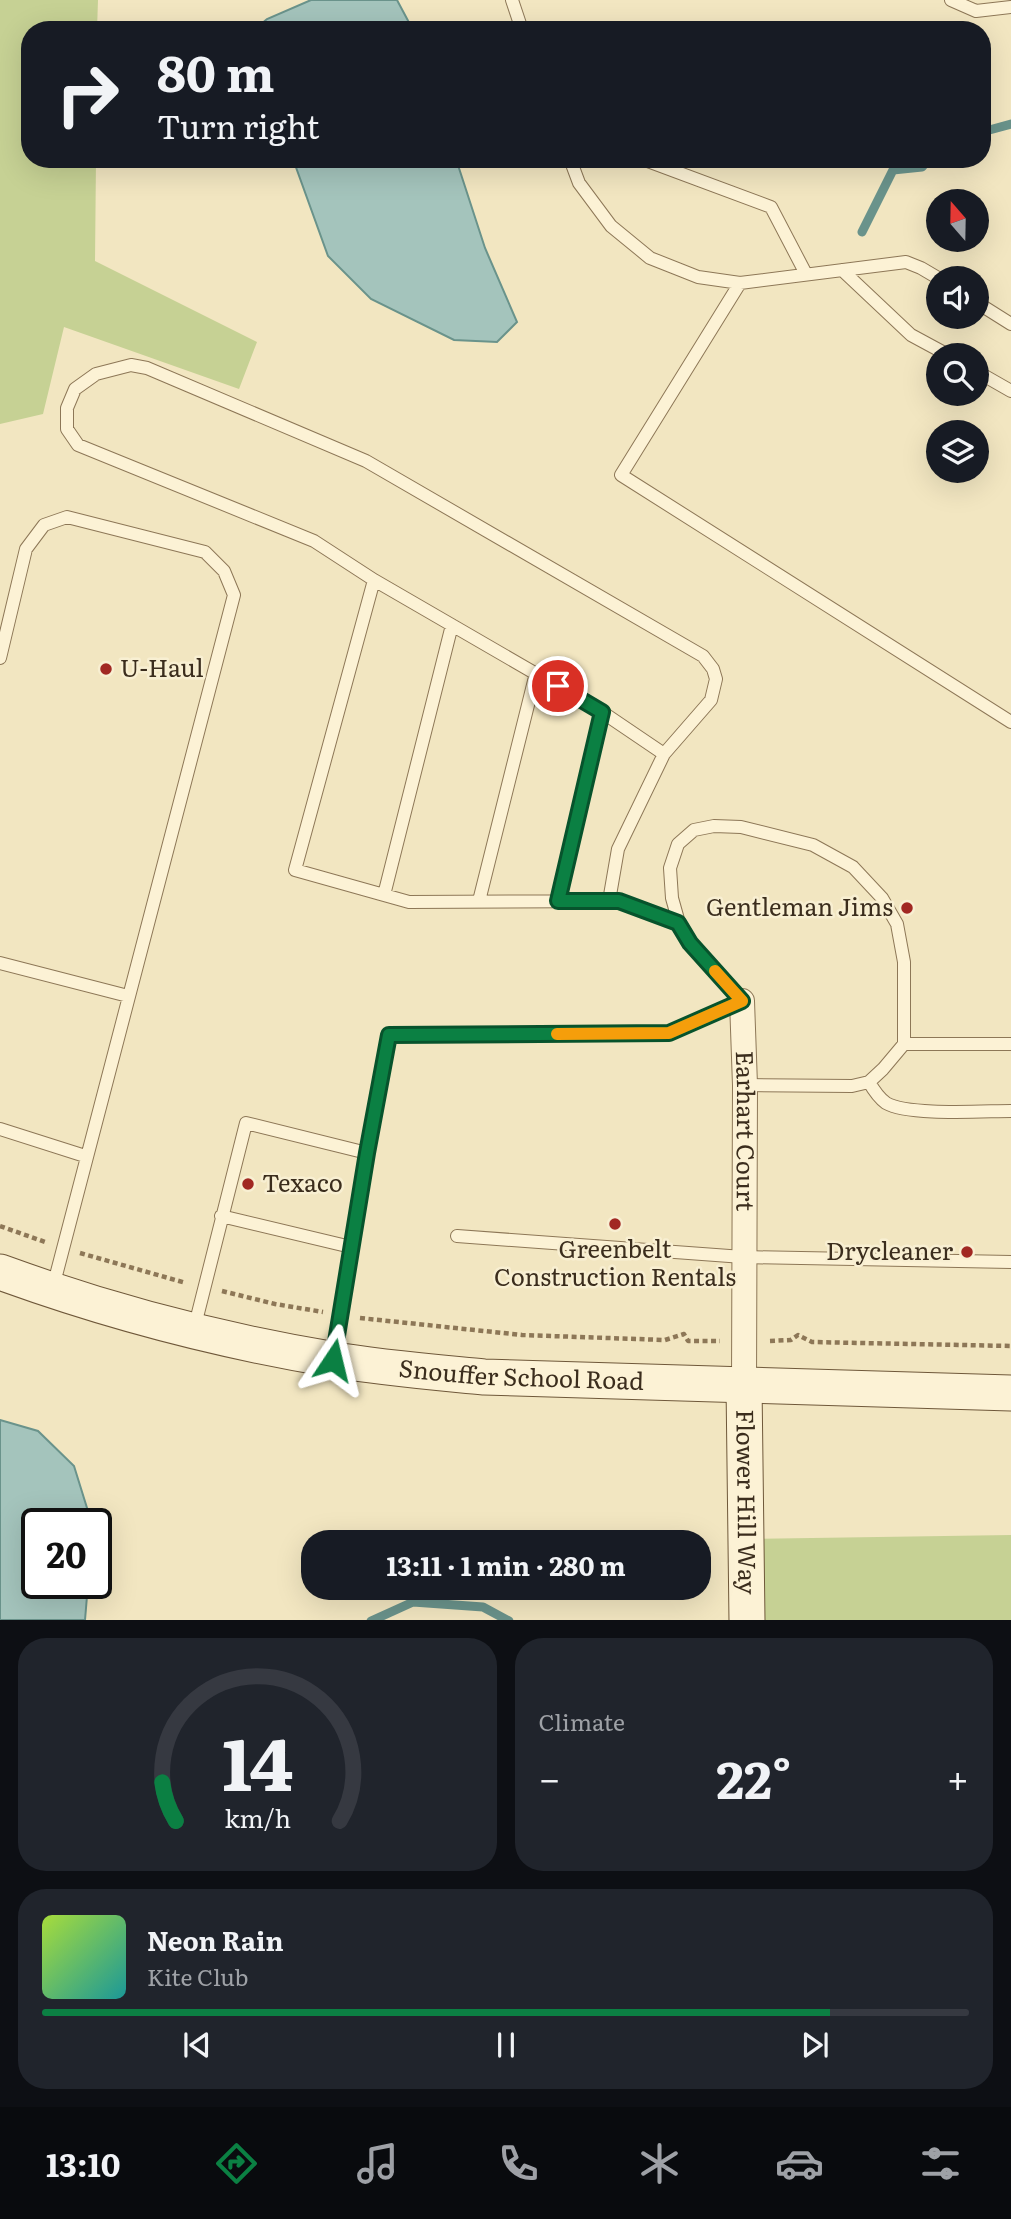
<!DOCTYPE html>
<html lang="en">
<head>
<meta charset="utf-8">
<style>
	:root { --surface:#171b24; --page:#20242c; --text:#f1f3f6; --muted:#9ea1a6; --line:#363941; --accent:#0b8043 }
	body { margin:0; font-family:Literata,serif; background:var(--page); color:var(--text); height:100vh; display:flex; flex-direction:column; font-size:26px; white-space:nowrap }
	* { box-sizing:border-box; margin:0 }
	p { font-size:23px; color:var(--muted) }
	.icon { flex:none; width:38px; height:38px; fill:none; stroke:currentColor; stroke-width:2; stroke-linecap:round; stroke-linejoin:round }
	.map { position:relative; height:1620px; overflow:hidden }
	.sheet { display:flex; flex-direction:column; gap:18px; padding:18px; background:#0d0f14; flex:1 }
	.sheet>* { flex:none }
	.hud { position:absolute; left:21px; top:21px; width:970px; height:147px; border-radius:28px; box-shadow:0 7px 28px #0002; background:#171b24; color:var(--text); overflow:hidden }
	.needle { width:46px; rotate:340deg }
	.buttons { position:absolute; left:926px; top:189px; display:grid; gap:14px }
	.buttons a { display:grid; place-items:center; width:63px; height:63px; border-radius:50%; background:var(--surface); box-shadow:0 7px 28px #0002; font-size:35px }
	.speed { position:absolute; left:21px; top:1508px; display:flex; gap:14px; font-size:35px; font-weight:700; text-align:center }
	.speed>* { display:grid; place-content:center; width:91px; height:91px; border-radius:50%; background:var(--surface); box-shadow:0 7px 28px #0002; line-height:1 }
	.speed .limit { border:4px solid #111; border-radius:10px; background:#fff; color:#111 }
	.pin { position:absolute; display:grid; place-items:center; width:60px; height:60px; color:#fff; margin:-30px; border:4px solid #fff; border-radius:50%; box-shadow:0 2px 7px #0007 }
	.me { position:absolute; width:77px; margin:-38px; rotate:10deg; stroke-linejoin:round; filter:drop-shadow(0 0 5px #0008) }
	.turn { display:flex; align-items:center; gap:24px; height:147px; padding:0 21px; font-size:32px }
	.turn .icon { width:91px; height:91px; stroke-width:2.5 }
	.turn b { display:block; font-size:49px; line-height:60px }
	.big { font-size:52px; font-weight:700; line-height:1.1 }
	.sheet .tile { flex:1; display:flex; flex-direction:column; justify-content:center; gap:10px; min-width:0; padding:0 24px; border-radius:28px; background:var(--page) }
	.sheet .dial { align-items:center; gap:0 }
	.dial svg { height:182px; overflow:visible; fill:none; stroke:var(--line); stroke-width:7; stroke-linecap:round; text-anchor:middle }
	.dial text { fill:var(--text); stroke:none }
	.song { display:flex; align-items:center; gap:21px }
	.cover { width:84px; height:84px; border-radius:10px; background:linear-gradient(135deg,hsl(80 70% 55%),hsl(180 70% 35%)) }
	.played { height:7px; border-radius:4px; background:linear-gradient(90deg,var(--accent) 85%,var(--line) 85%) }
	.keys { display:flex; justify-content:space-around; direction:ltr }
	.heat { display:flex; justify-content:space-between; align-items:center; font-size:38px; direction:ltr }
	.sheet .tiles { flex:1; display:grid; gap:18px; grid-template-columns:1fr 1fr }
	.tile:last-child { grid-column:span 2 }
	.trip { position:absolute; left:301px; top:1530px; width:410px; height:70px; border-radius:28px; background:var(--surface); box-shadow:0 7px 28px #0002; font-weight:700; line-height:70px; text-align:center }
	.dock { display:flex; height:112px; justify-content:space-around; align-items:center; background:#090b0e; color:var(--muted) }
	.dock .icon { width:49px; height:49px }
	.dock .selected { color:var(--accent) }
	.dock b { font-size:32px; color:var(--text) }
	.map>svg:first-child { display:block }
	.green { fill:#c6d194 }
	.water { fill:#a4c4bc; stroke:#6a938b; stroke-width:2 }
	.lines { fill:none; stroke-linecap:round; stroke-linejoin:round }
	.stream { stroke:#6a938b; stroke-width:9 }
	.lane-casing { stroke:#8d7757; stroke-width:14 }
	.street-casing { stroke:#8d7757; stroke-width:26 }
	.secondary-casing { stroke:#6f583a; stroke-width:37 }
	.path { stroke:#8d7757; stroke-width:4.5; stroke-dasharray:5 3.5; stroke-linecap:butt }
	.lane { stroke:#fcf2d5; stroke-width:12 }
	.street { stroke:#fcf2d5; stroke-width:24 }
	.secondary { stroke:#fcf2d5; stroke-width:35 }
	.route-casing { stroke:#07532c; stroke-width:18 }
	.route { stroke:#0b8043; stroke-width:12 }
	.slow { stroke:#f59e0b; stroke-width:12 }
	.poi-dot { fill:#a12822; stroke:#f8efd2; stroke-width:2.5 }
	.labels { text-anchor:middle; stroke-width:5; stroke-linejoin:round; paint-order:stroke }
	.poi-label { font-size:24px; fill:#3b2d1d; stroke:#f8efd2; text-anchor:start }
	.street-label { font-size:24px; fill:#3b2d1d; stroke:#f8efd2 }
</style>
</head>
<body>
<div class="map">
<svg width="1011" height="1621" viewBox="0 0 1011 1621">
	<rect width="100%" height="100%" fill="#f2e6c1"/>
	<path class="green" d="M0 0H98L97 30H30V159H96L95 261 257 342 239 389 64 327 43 414 0 424Z
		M1011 1535V1620H755L746 1539Z"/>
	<path class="water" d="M311 0H397L413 30H254L267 19Z
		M293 159H456L485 248 517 322 497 342 454 340 371 299 328 256Z
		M0 1420 38 1431 74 1466 92 1524H37V1584H88L85 1620H0Z"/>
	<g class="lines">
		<path class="stream" d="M982 132 1011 124
			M862 232 893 170 922 167 929 159
			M371 1621 413 1602 483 1607 509 1621"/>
		<defs>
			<path id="lane" d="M512 0 522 30
				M951 0 976 11 1011 7
				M570 159 579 183 611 226 650 258 698 277 740 283 906 262 921 268 938 278
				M642 159 771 207 806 274
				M842 270 911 335 948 355
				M740 283 621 475 1011 722
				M976 302 1011 324
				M976 371 1011 391
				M374 580 295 870 409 902 619 901 679 923
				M0 658 26 549 44 525 67 517 205 552 224 571 234 595 53 1287
				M384 895 452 625
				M479 901 536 673
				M558 901 602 712
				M609 901 618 849 664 754 711 700 716 679 713 669 703 656 366 461 147 368 131 365 96 374 75 389 67 408V429L78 445 314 541 374 580 602 712 664 754
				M0 963 128 996
				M904 1044H1011
				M869 1082C873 1089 879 1098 886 1103 908 1116 983 1111 1011 1111
				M0 1129 85 1156
				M221 1216 351 1247
				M457 1236 743 1257 1011 1262
				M194 1329 246 1123 367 1153 389 1035 669 1033 742 1001 690 943 679 923 672 898 670 868 678 844 694 830 714 826 741 827 813 845 853 867 882 898 897 924 904 962V1044L883 1069 869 1082 852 1086 745 1085
				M333 1356 367 1153"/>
			<g id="street">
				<path id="s1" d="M742 1001 745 1085 744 1385"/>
			</g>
			<g id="secondary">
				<path id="s2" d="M0 1272C107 1311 217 1340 330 1359 381 1368 432 1372 484 1377L1011 1393"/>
				<path id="s3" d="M744 1385 747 1621"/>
			</g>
		</defs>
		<use href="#lane" class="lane-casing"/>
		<use href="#street" class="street-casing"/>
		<use href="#secondary" class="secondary-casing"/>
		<path class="path" d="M0 1226 45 1242
			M80 1253 186 1283
			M222 1291 275 1304 323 1312
			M360 1318 522 1335 665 1340 684 1334 688 1341H720
			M770 1341 791 1340 798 1335 812 1342 1011 1346"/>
		<use href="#lane" class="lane"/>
		<use href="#street" class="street"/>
		<use href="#secondary" class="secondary"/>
	</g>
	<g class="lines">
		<defs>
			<path id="route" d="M333 1360 367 1153 389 1035 669 1033 742 1001 690 943 678 923 619 901H558L602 712 558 686"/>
		</defs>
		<use href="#route" class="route-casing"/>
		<use href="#route" class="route"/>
		<path class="slow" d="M557 1034 669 1033 742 1001 715 971"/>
	</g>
	<g class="poi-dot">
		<circle cx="106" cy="669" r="7"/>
		<circle cx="907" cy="908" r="7"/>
		<circle cx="248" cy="1184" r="7"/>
		<circle cx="615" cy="1224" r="7"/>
		<circle cx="967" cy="1252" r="7"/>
	</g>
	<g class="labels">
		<g class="poi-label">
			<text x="120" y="677">U-Haul</text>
			<text x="893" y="916" text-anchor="end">Gentleman Jims</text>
			<text x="262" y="1192">Texaco</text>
			<text x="615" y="1258" text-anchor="middle">Greenbelt<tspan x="615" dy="28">Construction Rentals</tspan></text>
			<text x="953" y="1260" text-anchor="end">Drycleaner</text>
		</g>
		<g class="street-label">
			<text dy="8" stroke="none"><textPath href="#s1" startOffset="130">Earhart Court</textPath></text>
			<text dy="8" stroke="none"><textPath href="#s2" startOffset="534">Snouffer School Road</textPath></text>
			<text dy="8" stroke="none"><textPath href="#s3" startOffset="117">Flower Hill Way</textPath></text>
		</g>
	</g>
</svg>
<div class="buttons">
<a><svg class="needle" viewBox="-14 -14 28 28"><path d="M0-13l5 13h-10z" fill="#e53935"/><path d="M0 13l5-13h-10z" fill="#9ea1a6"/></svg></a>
<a><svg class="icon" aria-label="sound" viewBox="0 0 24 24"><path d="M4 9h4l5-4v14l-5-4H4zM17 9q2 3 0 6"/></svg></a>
<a><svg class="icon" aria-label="search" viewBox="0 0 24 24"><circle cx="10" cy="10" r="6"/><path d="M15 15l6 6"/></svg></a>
<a><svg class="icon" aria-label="layers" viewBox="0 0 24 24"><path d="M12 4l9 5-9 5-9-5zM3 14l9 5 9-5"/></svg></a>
</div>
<div class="speed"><div class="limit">20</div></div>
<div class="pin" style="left:558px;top:686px;background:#d93025"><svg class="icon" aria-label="arrive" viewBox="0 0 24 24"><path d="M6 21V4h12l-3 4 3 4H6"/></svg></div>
<svg class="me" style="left:333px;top:1360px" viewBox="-20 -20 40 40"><path d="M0-17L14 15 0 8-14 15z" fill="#0b8043" stroke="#fff" stroke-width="4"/></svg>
<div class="trip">13:11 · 1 min · 280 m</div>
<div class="hud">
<div class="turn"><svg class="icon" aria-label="right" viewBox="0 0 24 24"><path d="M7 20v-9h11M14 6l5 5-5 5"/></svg><div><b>80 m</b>Turn right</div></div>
</div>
</div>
<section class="sheet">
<div class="tiles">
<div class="tile dial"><svg viewBox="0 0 100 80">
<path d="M14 69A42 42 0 1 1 86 69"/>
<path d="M14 69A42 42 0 0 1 8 52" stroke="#0b8043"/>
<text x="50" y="56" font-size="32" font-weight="700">14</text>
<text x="50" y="72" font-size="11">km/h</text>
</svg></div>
<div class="tile"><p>Climate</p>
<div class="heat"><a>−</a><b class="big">22°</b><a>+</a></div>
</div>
<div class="tile">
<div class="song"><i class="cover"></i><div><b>Neon Rain</b><p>Kite Club</p></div></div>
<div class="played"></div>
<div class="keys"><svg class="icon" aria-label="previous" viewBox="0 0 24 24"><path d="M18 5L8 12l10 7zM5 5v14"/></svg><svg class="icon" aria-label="pause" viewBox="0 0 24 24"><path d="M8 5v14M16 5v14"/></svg><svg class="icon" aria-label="next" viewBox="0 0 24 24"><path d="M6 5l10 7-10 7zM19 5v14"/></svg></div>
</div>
</div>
</section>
<nav class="dock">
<b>13:10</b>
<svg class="icon selected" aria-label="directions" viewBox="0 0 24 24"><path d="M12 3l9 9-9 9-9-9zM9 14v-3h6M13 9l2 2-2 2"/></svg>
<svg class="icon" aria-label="music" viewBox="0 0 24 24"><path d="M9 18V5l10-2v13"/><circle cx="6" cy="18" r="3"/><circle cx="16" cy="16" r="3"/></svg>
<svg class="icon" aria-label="phone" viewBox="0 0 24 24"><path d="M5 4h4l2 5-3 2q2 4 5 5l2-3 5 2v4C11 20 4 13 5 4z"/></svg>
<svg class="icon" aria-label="climate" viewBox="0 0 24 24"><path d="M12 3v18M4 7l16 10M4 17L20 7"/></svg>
<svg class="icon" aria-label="car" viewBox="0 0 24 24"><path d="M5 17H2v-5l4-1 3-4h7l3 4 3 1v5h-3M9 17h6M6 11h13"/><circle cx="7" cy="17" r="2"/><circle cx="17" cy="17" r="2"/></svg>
<svg class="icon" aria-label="filters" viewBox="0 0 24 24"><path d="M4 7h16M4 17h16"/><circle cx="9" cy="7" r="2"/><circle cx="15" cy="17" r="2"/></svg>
</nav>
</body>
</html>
